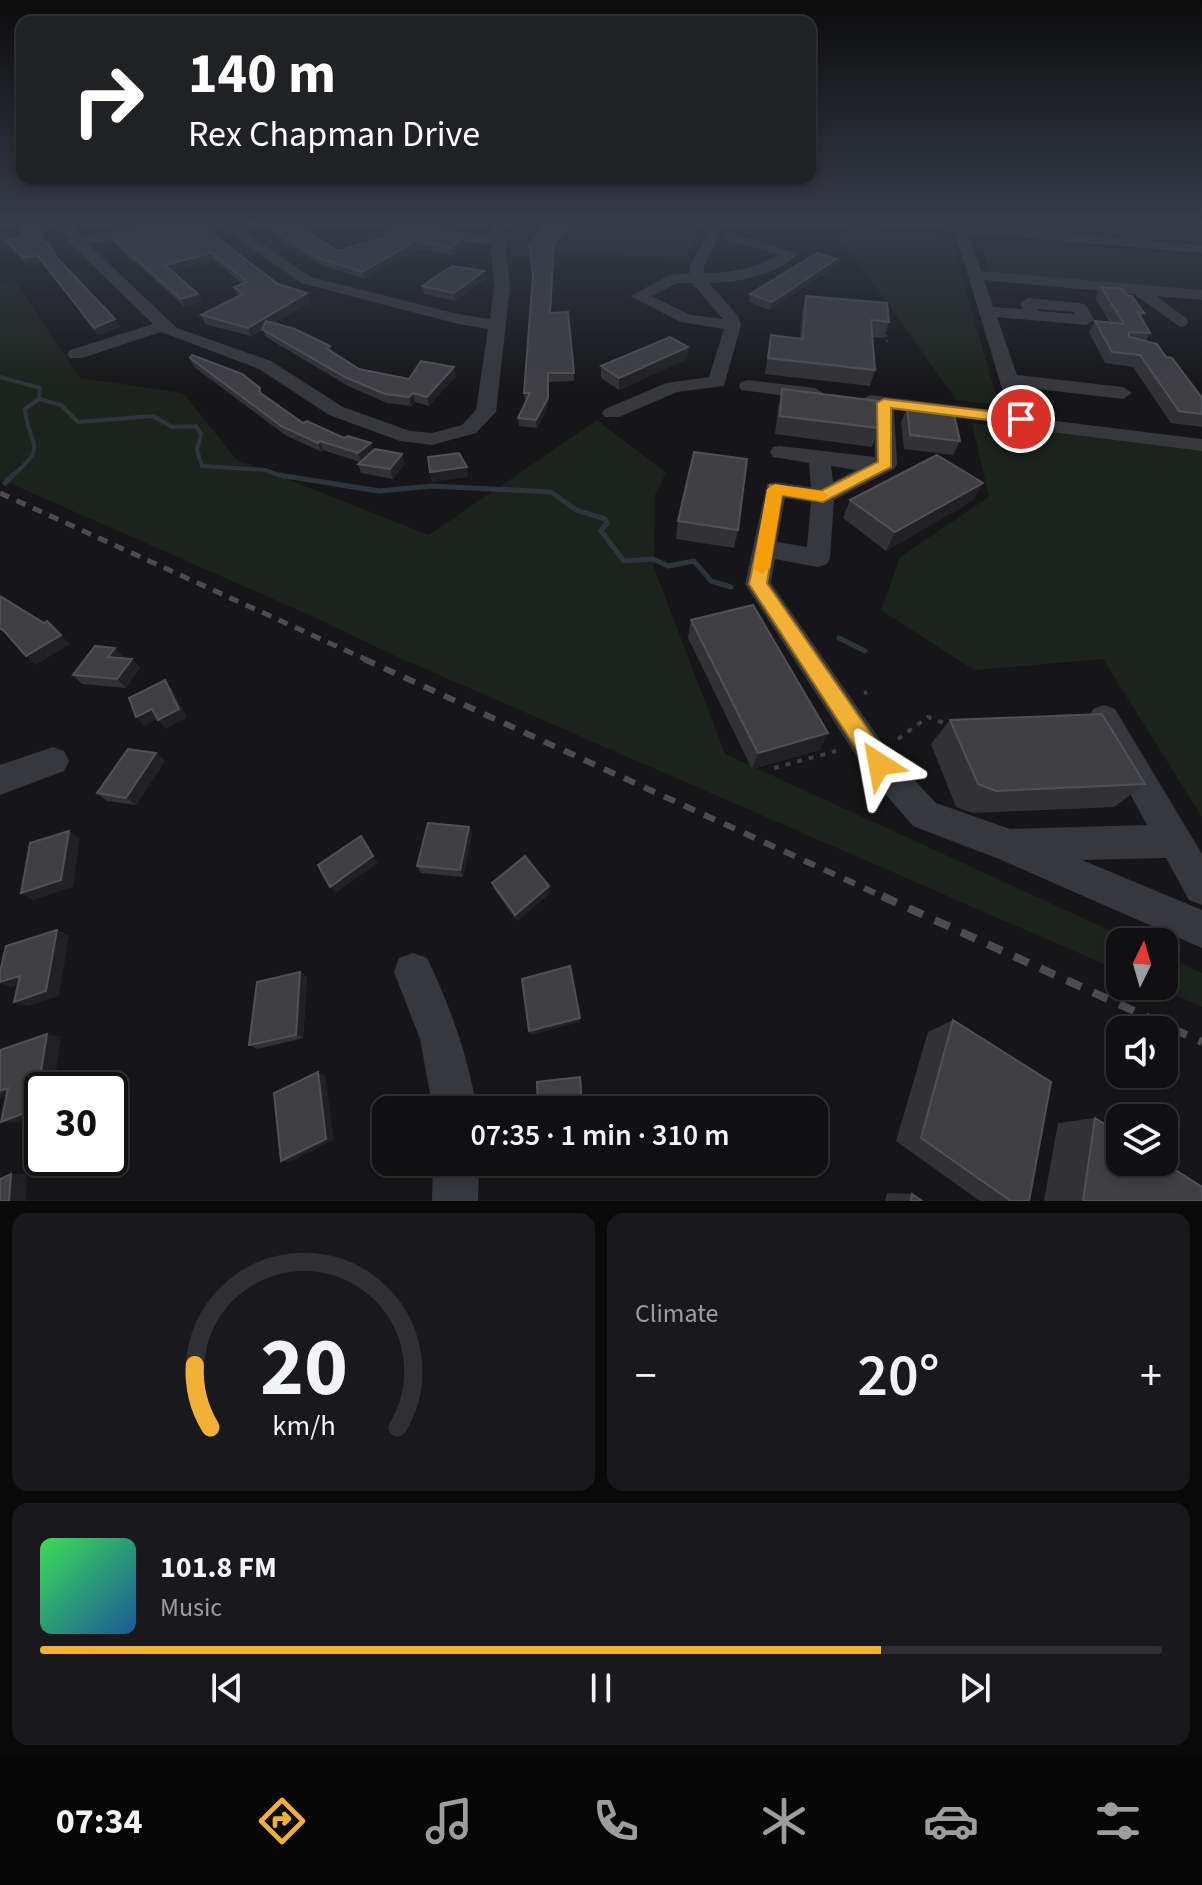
<!DOCTYPE html>
<html lang="en">
<head>
<meta charset="utf-8">
<style>
	:root { --surface:#101012; --page:#19191b; --text:#f1f3f6; --muted:#9c9d9f; --line:#303032; --accent:#f2b134 }
	body { margin:0; font-family:"Source Sans 3",sans-serif; background:var(--page); color:var(--text); height:100vh; display:flex; flex-direction:column; font-size:30px; white-space:nowrap }
	* { box-sizing:border-box; margin:0 }
	p { font-size:26px; color:var(--muted) }
	.icon { flex:none; width:44px; height:44px; fill:none; stroke:currentColor; stroke-width:2; stroke-linecap:round; stroke-linejoin:round }
	.map { position:relative; height:1201px; overflow:hidden }
	.sheet { display:flex; flex-direction:column; gap:12px; padding:12px; background:#09090a; flex:1 }
	.sheet>* { flex:none }
	.top-card { position:absolute; left:16px; top:16px; width:800px; height:168px; border-radius:16px; box-shadow:0 4px 12px #0003,0 0 0 2px var(--line); background:#202124; color:#fff; overflow:hidden }
	.needle { width:52px; rotate:5deg }
	.controls { position:absolute; left:1106px; top:928px; display:grid; gap:16px }
	.controls a { display:grid; place-items:center; width:72px; height:72px; border-radius:16px; background:var(--surface); box-shadow:0 4px 12px #0003,0 0 0 2px var(--line); font-size:40px }
	.speed { position:absolute; left:24px; top:1072px; display:flex; gap:16px; font-size:40px; font-weight:700; text-align:center }
	.speed>* { display:grid; place-content:center; width:104px; height:104px; border-radius:50%; background:var(--surface); box-shadow:0 4px 12px #0003,0 0 0 2px var(--line); line-height:1 }
	.speed .limit { border:4px solid #111; border-radius:12px; background:#fff; color:#111 }
	.pin { position:absolute; display:grid; place-items:center; width:68px; height:68px; color:#fff; margin:-34px; border:4px solid #fff; border-radius:50%; box-shadow:0 2px 8px #0007 }
	.me { position:absolute; width:88px; margin:-44px; rotate:326deg; stroke-linejoin:round; filter:drop-shadow(0 0 6px #0008) }
	.turn { display:flex; align-items:center; gap:28px; height:168px; padding:0 40px; font-size:36px }
	.turn .icon { width:104px; height:104px; stroke-width:2.5 }
	.turn b { display:block; font-size:56px; line-height:68px }
	.big { font-size:60px; font-weight:600; line-height:1.1 }
	.sheet .card { flex:1; display:flex; flex-direction:column; justify-content:center; gap:12px; min-width:0; padding:0 28px; border-radius:16px; background:var(--page) }
	.sheet .dial { align-items:center; gap:0 }
	.dial svg { height:208px; overflow:visible; fill:none; stroke:var(--line); stroke-width:7; stroke-linecap:round; text-anchor:middle }
	.dial text { fill:var(--text); stroke:none }
	.song { display:flex; align-items:center; gap:24px }
	.cover { width:96px; height:96px; border-radius:12px; background:linear-gradient(135deg,hsl(130 70% 55%),hsl(210 70% 35%)) }
	.played { height:8px; border-radius:4px; background:linear-gradient(90deg,var(--accent) 75%,var(--line) 75%) }
	.keys { display:flex; justify-content:space-around; direction:ltr }
	.heat { display:flex; justify-content:space-between; align-items:center; font-size:44px; direction:ltr }
	.sheet .tiles { flex:1; display:grid; gap:12px; grid-template-columns:1fr 1fr }
	.card:last-child { grid-column:span 2 }
	.trip { position:absolute; left:372px; top:1096px; width:456px; height:80px; border-radius:16px; background:var(--surface); box-shadow:0 4px 12px #0003,0 0 0 2px var(--line); font-weight:600; line-height:80px; text-align:center }
	.tabs { display:flex; height:128px; justify-content:space-around; align-items:center; background:#060607; color:var(--muted) }
	.tabs .icon { width:56px; height:56px }
	.tabs .selected { color:var(--accent) }
	.tabs b { font-size:36px; color:var(--text) }
	.map>svg:first-child { display:block }
	.built { fill:#222225 }
	.green { fill:#1c231d }
	.lines { fill:none; stroke-linecap:round; stroke-linejoin:round }
	.stream-far1 { stroke:#2c353c; stroke-width:4 }
	.stream { stroke:#2c353c; stroke-width:5 }
	.path-far1 { stroke:#3d3f44; stroke-width:2; stroke-dasharray:2 3; stroke-linecap:butt }
	.path { stroke:#3d3f44; stroke-width:4; stroke-dasharray:5 7; stroke-linecap:butt }
	.minor { fill:#37383d; fill-rule:evenodd }
	.rail-far2 { stroke:#4a4c52; stroke-width:5; stroke-dasharray:10 8; stroke-linecap:butt }
	.rail-far1 { stroke:#4a4c52; stroke-width:6; stroke-dasharray:12 10; stroke-linecap:butt }
	.rail { stroke:#4a4c52; stroke-width:8; stroke-dasharray:16 13; stroke-linecap:butt }
	.wall { fill:#323236 }
	.shaded-wall { fill:#212124 }
	.building { fill:#3f3f44; stroke:#4f5156; stroke-width:2 }
	.route { fill:#f2b134; stroke:#9d7322; stroke-width:2 }
	.slow { fill:#f59e0b }
</style>
</head>
<body>
<div class="map">
<svg width="1202" height="1201" viewBox="0 0 1202 1201">
	<rect width="100%" height="100%" fill="#161618"/>
	<path class="built" d="M513 222H700L686 260 580 252 579 254 512 257 509 230Z
		M1031 222H1202V243L1034 230Z
		M997 239 1202 256V291L990 272 980 245Z"/>
	<path class="green" d="M828 225 927 233 952 242 999 405 956 400 864 270Z
		M14 280 80 378 183 393 236 459 429 535 597 420 666 473 655 495 654 568 725 754 1135 942H1120V971L391 654 312 616 0 479V285Z
		M972 423 1202 449V817L1103 659 974 670 881 610 900 557 989 497Z
		M1164 955 1202 973V1007L1154 986H1164Z"/>
	<g class="lines">
		<path class="stream-far1" d="M0 377 40 388 39 399
			M11 477C50 444 29 449 25 409L39 399 61 405 78 422 153 416 172 427 196 426 201 434 197 450 202 466 265 470 284 477"/>
		<path class="stream" d="M279 475 379 491 432 486 551 492 576 510 605 519 607 523 601 531 624 561 653 559 668 566 694 561 711 581 731 587
			M5 483 13 475
			M839 638 865 651"/>
		<path class="path-far1" d="M885 330 887 342"/>
		<path class="path" d="M864 693 867 692
			M898 739 928 717 949 725
			M774 768 836 751"/>
		<path class="minor" d="M63 222H77L76 231 80 237 167 222H197L191 226 88 244 177 328 271 361 343 407 410 431 432 433 462 425 476 410 488 329 458 324 301 283 215 222H230L311 277 458 314 490 319 494 287 491 244 458 241 398 222C429 222 459 233 490 236L494 222H508L504 233 510 287 496 412 476 433 432 445 400 441 329 415 259 369 161 332 82 358H70L67 354 70 350 153 324 69 242 62 231Z
			M713 222H726L703 268 705 273C732 273 755 268 779 255L724 239V233L729 232 798 254C776 275 738 283 709 283L738 316 741 325 724 386 677 392 619 417H605L602 413 605 409 666 383 709 377 724 329 681 322 630 296 670 275 690 273 689 268ZM678 283H692L723 319 691 315 651 296Z
			M876 222H965L966 225 1202 245V253L968 233 981 271 1202 290V300L1156 296 1186 318 1188 322 1186 326 1180 327 1134 294 984 280 993 307 1022 309 1020 303 1028 298 1080 303 1086 305 1094 320 1086 325 997 317 1017 375 1123 387 1132 393 1123 399 1020 387 1031 418 1202 439V451L1035 430 1025 436 1018 434 1013 424 894 410 897 464 894 469 834 500 830 558 827 564 818 567 775 559 771 583 890 754 936 803 1010 829 1147 825 1089 718 1093 709 1104 705 1115 709 1202 854V905L1189 900 1166 858 1082 860 1202 910V948L999 859 913 826 868 774 745 584 767 484 775 482 811 487 809 463 773 457 770 452 773 447 780 446 875 457 874 407 863 405 860 401 870 395 1009 412 955 232 882 226ZM1038 309 1074 312 1075 314 1039 311ZM831 466 856 470 833 482ZM785 498 811 502 807 547 777 542Z
			M748 380 815 388 825 394 815 400 741 390 739 386 741 382Z
			M53 747 64 751 69 761 64 771 0 795V765Z
			M413 953 427 958C451 1008 468 1056 477 1110H433L420 1039 394 972 399 958Z
			M433 1162H479L478 1201H432Z"/>
		<path class="rail-far2" d="M0 493 369 661"/>
		<path class="rail-far1" d="M364 659 886 898"/>
		<path class="rail" d="M882 896 1202 1042"/>
	</g>
	<path class="wall" d="M25 222H38L46 244 58 259 115 319 120 327 98 335 42 262 28 266 10 247 5 240 23 236Z
		M87 222H148L100 231 91 229Z
		M177 222 278 284 307 293 310 302 274 323 330 346 332 352 359 369 409 379 456 376 429 406 415 402 411 406 387 403 348 386 266 337 263 330 251 336 205 324 201 315 239 296 237 295 234 287 242 284 215 261 173 272 198 294 202 302 185 307 113 243 109 235Z
		M255 222H330L324 227 307 231 338 251 386 236 385 233 464 245 452 255 418 249 364 279 319 264Z
		M430 222H485V224L477 231Z
		M991 222H1018L1017 224Z
		M554 251 551 313 574 373V381L549 382 548 406 537 428 519 426 518 418 526 401H525L524 393 533 277Z
		M834 267 770 310 749 302 750 294Z
		M484 271 485 279 455 301 424 294 422 286Z
		M1101 287 1127 295 1144 313 1141 318 1150 333 1146 341 1166 357 1201 397 1202 391V427L1171 423 1133 367 1105 363 1089 332 1095 321 1110 323 1095 298Z
		M806 296 889 322 884 338 873 337 875 370 870 386 765 374 771 335 800 338 802 311Z
		M688 347 687 359 619 390 601 378V366Z
		M190 358 260 388 263 395 303 423 344 438 371 443 373 451 405 463 393 479 361 473 358 464 360 462 323 450 322 452 285 435 194 367Z
		M782 389 879 428 872 447 775 434 778 408Z
		M907 408 960 441 953 455 904 449 901 422Z
		M983 483 972 501 886 551 843 518 850 500Z
		M678 521 738 530 734 548 676 539Z
		M691 620 820 750 752 769 688 638Z
		M115 648 123 657 122 658 132 659 140 668 126 688 82 684 73 675Z
		M950 720 1145 784 1114 807 973 813 956 807 931 744Z
		M156 753 165 761 136 805 107 801 97 793Z
		M469 827 472 834 463 877 421 873 417 866Z
		M492 883 550 893 517 921 494 889Z
		M307 977 303 1038 258 1049 249 1045Z
		M953 1020 1029 1201H980L896 1141 928 1032Z
		M1095 1118 1202 1201H1044L1058 1123Z
		M887 1193 912 1194 922 1201H885Z"/>
	<path class="shaded-wall" d="M102 222H148L100 231 96 223Z
		M312 222H330L324 227 300 233 298 226Z
		M479 222H485V224L477 231 476 224Z
		M571 222H577L554 251 550 321 554 243Z
		M463 237 464 245 452 255 451 248Z
		M416 241 418 249 364 279 362 272Z
		M212 253 215 261 168 273 165 265Z
		M37 255 42 262 28 266 24 258Z
		M836 259 834 267 770 310 772 302Z
		M484 271 485 279 455 301 454 293Z
		M307 293 310 302 251 336 248 328Z
		M198 294 202 302 185 307 181 299Z
		M115 319 120 327 98 335 94 328Z
		M688 347 687 359 619 390V378Z
		M454 367 456 376 429 406 427 397Z
		M548 373V406L537 428 536 420Z
		M413 393 415 402 411 406 409 397Z
		M320 441 323 450 322 452 318 443Z
		M371 443 373 452 362 463 358 453Z
		M402 454 405 463 393 479 390 469Z
		M467 467 468 477 432 482 430 472Z
		M983 483 972 501 886 551 895 532Z
		M47 621 70 644 36 665 26 656Z
		M115 648 123 657 117 666 108 657Z
		M132 659 140 668 126 688 117 679Z
		M165 680 172 689 187 717 166 729 158 720Z
		M152 709 160 717 144 726 136 717Z
		M828 733 820 750 752 769 758 753Z
		M156 753 165 761 136 805 126 798Z
		M469 827 472 834 463 877 460 870Z
		M69 831 80 838 73 887 33 900 21 893Z
		M361 836 378 863 336 893 330 887Z
		M549 886 550 893 517 921 515 915Z
		M57 930 69 936 59 996 28 1006 14 1002Z
		M300 972 307 977 303 1038 296 1035Z
		M20 976 33 980 12 987 0 983V982Z
		M580 1018V1022L531 1035 529 1031Z
		M47 1034 61 1037 53 1090H42V1114L17 1123 1 1122Z
		M318 1072 325 1075 334 1140 289 1162 281 1161Z
		M8 1088 23 1090 0 1098V1091Z
		M11 1174H27L26 1201H9Z"/>
	<path class="building" d="M25 222H36L45 244 48 243 58 259 115 319 94 328 37 255 24 258 5 240 23 236 21 229Z
		M177 222H196L278 284 307 293 248 328 201 315 243 294 234 287 247 282 212 253 165 265 198 294 181 299 109 235Z
		M263 222H312L298 226 338 251 391 235 385 233 409 222 463 237 451 248 416 241 362 272 316 257Z
		M548 222H571L554 243 550 313 568 312 574 373H548V398L536 420 518 418 530 393H524L533 275 529 245Z
		M817 253 836 259 772 302 750 294Z
		M452 266 484 271 454 293 422 286Z
		M1101 287 1122 289 1127 295 1132 296 1144 313 1138 312 1150 333 1129 332V337L1157 344 1166 357 1172 358 1202 398V414L1179 411 1140 355 1112 352 1095 321 1124 324Z
		M806 296 887 303 889 322 871 320 875 370 768 358 771 335 803 339Z
		M266 321 295 329 330 346 326 348 359 369 409 379 421 361 454 367 427 397 413 393 409 397 385 394 345 377 262 329Z
		M670 337 688 347 619 378 601 366Z
		M192 355 242 374 260 388 259 392 303 423 307 421 344 438 348 436 371 443 358 453 320 441 318 443 281 426 190 358Z
		M782 389 878 401 879 428 780 416Z
		M907 408 954 414 960 441 910 435Z
		M375 449 402 454 390 469 358 464Z
		M694 452 747 459 738 530 678 521Z
		M459 453 467 467 430 472 428 457Z
		M937 455 983 483 895 532 850 500Z
		M0 596 44 623 47 621 61 635 26 656 5 632 0 628Z
		M753 605 828 733 758 753 691 620Z
		M95 646 115 648 108 657 132 659 117 679 73 675Z
		M165 680 179 709 158 720 152 709 136 717 129 698Z
		M1102 714 1145 784 996 791 978 784 950 720Z
		M128 749 156 753 126 798 97 793Z
		M428 823 469 827 460 870 417 866Z
		M69 831 61 880 21 893 30 843Z
		M361 836 373 856 330 887 318 865Z
		M525 856 549 886 515 915 492 883Z
		M57 930 46 991 14 1002 20 976 0 982V972L6 946Z
		M570 966 580 1018 529 1031 522 979Z
		M300 972 296 1035 249 1045 257 982Z
		M953 1020 1051 1082 1029 1201H1011L921 1138Z
		M47 1034 35 1109 1 1122 8 1088 0 1091V1050Z
		M318 1072 326 1139 281 1161 274 1093Z
		M580 1077 582 1110H538L537 1082Z
		M1095 1118 1120 1134V1162H1163L1202 1187V1201H1083Z
		M11 1174 9 1201H0V1179Z
		M912 1194 922 1201H911Z"/>
	<linearGradient id="sky" x2="0" y2="1"><stop stop-color="#0c0c0d"/><stop offset="0.57" stop-color="#363c48"/><stop offset="1" stop-color="#363c48" stop-opacity="0"/></linearGradient>
	<rect width="1202" height="390" fill="url(#sky)"/>
	<path class="route" d="M884 399 1021 415 1028 419 1021 424 891 408V467L823 502 782 495 767 583 887 757 890 764 887 771 879 774 871 771 749 584 770 485 821 491 878 462 877 403Z"/>
	<path class="slow" d="M775 484 821 491 829 496 821 501 782 495 770 568 762 574 753 568 767 489Z"/>
</svg>
<div class="controls">
<a><svg class="needle" viewBox="-14 -14 28 28"><path d="M0-13l5 13h-10z" fill="#e53935"/><path d="M0 13l5-13h-10z" fill="#9c9d9f"/></svg></a>
<a><svg class="icon" aria-label="sound" viewBox="0 0 24 24"><path d="M4 9h4l5-4v14l-5-4H4zM17 9q2 3 0 6"/></svg></a>
<a><svg class="icon" aria-label="layers" viewBox="0 0 24 24"><path d="M12 4l9 5-9 5-9-5zM3 14l9 5 9-5"/></svg></a>
</div>
<div class="speed"><div class="limit">30</div></div>
<div class="pin" style="left:1021px;top:419px;background:#d93025"><svg class="icon" aria-label="arrive" viewBox="0 0 24 24"><path d="M6 21V4h12l-3 4 3 4H6"/></svg></div>
<svg class="me" style="left:879px;top:764px" viewBox="-20 -20 40 40"><path d="M0-17L14 15 0 8-14 15z" fill="#f2b134" stroke="#fff" stroke-width="4"/></svg>
<div class="trip">07:35 · 1 min · 310 m</div>
<div class="top-card">
<div class="turn"><svg class="icon" aria-label="right" viewBox="0 0 24 24"><path d="M7 20v-9h11M14 6l5 5-5 5"/></svg><div><b>140 m</b>Rex Chapman Drive</div></div>
</div>
</div>
<section class="sheet">
<div class="tiles">
<div class="card dial"><svg viewBox="0 0 100 80">
<path d="M14 69A42 42 0 1 1 86 69"/>
<path d="M14 69A42 42 0 0 1 8 45" stroke="#f2b134"/>
<text x="50" y="56" font-size="32" font-weight="700">20</text>
<text x="50" y="72" font-size="11">km/h</text>
</svg></div>
<div class="card"><p>Climate</p>
<div class="heat"><a>−</a><b class="big">20°</b><a>+</a></div>
</div>
<div class="card">
<div class="song"><i class="cover"></i><div><b>101.8 FM</b><p>Music</p></div></div>
<div class="played"></div>
<div class="keys"><svg class="icon" aria-label="previous" viewBox="0 0 24 24"><path d="M18 5L8 12l10 7zM5 5v14"/></svg><svg class="icon" aria-label="pause" viewBox="0 0 24 24"><path d="M8 5v14M16 5v14"/></svg><svg class="icon" aria-label="next" viewBox="0 0 24 24"><path d="M6 5l10 7-10 7zM19 5v14"/></svg></div>
</div>
</div>
</section>
<nav class="tabs">
<b>07:34</b>
<svg class="icon selected" aria-label="directions" viewBox="0 0 24 24"><path d="M12 3l9 9-9 9-9-9zM9 14v-3h6M13 9l2 2-2 2"/></svg>
<svg class="icon" aria-label="music" viewBox="0 0 24 24"><path d="M9 18V5l10-2v13"/><circle cx="6" cy="18" r="3"/><circle cx="16" cy="16" r="3"/></svg>
<svg class="icon" aria-label="phone" viewBox="0 0 24 24"><path d="M5 4h4l2 5-3 2q2 4 5 5l2-3 5 2v4C11 20 4 13 5 4z"/></svg>
<svg class="icon" aria-label="climate" viewBox="0 0 24 24"><path d="M12 3v18M4 7l16 10M4 17L20 7"/></svg>
<svg class="icon" aria-label="car" viewBox="0 0 24 24"><path d="M5 17H2v-5l4-1 3-4h7l3 4 3 1v5h-3M9 17h6M6 11h13"/><circle cx="7" cy="17" r="2"/><circle cx="17" cy="17" r="2"/></svg>
<svg class="icon" aria-label="filters" viewBox="0 0 24 24"><path d="M4 7h16M4 17h16"/><circle cx="9" cy="7" r="2"/><circle cx="15" cy="17" r="2"/></svg>
</nav>
</body>
</html>
